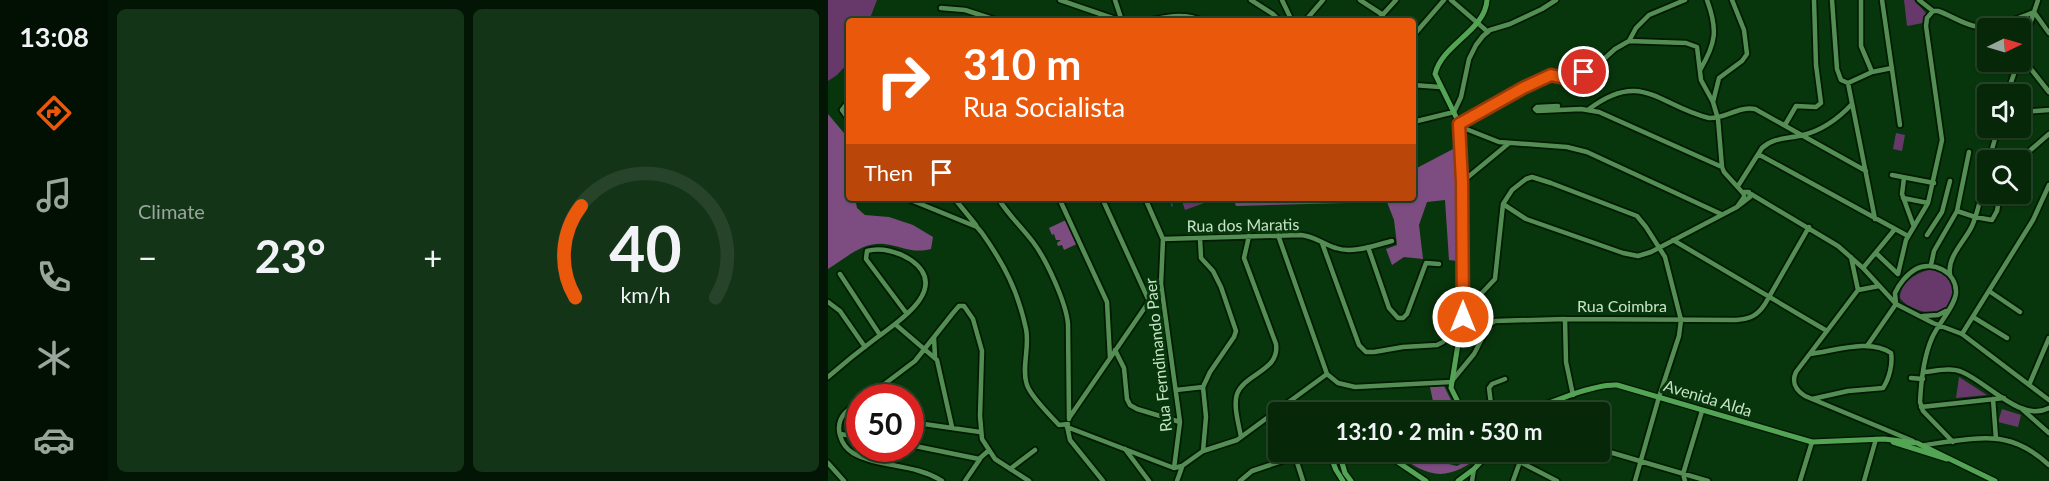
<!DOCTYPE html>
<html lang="en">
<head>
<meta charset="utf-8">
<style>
	:root { --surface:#062809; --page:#143417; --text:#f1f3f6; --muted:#98a69c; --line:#27442a; --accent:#ea580c }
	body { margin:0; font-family:Lato,sans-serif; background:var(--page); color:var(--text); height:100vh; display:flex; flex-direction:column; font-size:22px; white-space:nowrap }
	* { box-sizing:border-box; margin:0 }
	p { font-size:20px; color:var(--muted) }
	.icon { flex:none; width:33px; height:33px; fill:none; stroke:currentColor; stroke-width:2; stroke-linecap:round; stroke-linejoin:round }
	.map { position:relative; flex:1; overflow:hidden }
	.drawer { display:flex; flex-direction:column; gap:9px; padding:9px; background:#031605; width:720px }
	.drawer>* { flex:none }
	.banner { position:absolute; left:18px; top:18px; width:570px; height:183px; border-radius:6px; box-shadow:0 2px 4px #0004,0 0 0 2px var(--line); background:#ea580c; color:#fff; overflow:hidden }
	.needle { width:39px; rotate:85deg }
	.buttons { position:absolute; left:1149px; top:18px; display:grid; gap:12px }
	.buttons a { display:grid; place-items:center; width:54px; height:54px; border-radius:6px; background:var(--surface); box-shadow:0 2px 4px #0004,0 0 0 2px var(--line); font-size:30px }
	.speed { position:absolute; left:18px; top:384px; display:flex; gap:12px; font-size:30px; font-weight:700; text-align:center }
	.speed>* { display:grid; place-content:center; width:78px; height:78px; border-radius:50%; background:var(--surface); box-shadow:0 2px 4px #0004,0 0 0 2px var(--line); line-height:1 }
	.speed .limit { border:9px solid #d22; background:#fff; color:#111 }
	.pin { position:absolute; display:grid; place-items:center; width:51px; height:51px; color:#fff; margin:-26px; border:3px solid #fff; border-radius:50%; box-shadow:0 2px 6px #0007 }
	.me { position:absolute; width:66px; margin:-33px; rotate:0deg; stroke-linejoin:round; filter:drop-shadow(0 0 4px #0008) }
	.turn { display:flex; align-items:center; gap:21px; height:126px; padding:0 18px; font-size:27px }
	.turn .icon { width:78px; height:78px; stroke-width:2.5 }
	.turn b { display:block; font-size:42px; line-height:51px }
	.then { display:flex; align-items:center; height:57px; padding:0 18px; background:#0003; gap:12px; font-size:22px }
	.big { font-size:45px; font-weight:700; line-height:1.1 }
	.drawer .tile { flex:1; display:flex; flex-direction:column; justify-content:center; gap:9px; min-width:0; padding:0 21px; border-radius:9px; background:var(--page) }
	.drawer .dial { align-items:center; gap:0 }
	.dial svg { height:156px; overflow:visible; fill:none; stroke:var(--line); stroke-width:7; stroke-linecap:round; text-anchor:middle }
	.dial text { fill:var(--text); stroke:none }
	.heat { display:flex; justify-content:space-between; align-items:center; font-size:33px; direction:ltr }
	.drawer .tiles { flex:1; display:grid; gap:9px; grid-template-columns:repeat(2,1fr) }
	.trip { position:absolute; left:440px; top:402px; width:342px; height:60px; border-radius:6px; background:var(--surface); box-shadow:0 2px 4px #0004,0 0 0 2px var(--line); font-weight:700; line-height:60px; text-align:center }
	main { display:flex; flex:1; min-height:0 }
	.menu { display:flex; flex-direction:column; width:108px; justify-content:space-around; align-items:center; background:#021004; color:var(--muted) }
	.menu .icon { width:42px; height:42px }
	.menu .active { color:var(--accent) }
	.menu b { font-size:27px; color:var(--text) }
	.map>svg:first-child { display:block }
	.green { fill:#66396a }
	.forest { fill:#7d4d82 }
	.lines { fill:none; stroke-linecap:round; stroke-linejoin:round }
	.stream { stroke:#304a82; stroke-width:1.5 }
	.minor-casing { stroke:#001b01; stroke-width:8 }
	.major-casing { stroke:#001b01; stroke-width:8 }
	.minor { stroke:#548e54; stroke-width:4.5 }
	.major { stroke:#54a456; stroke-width:5 }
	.route-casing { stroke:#983908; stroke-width:15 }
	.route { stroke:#ea580c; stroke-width:10 }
	.labels { text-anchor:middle; stroke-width:6; stroke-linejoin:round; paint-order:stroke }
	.street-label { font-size:16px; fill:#c7e5c6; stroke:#08360c }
</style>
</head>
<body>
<main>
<nav class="menu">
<b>13:08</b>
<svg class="icon active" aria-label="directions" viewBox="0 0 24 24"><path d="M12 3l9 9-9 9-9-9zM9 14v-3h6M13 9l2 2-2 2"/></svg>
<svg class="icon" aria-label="music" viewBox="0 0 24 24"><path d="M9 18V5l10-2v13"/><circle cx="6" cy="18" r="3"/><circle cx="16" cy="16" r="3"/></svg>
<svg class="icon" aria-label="phone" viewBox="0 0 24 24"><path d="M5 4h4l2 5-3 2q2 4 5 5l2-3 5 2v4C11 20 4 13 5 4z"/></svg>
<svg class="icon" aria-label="climate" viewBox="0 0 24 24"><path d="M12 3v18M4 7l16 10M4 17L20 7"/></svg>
<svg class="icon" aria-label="car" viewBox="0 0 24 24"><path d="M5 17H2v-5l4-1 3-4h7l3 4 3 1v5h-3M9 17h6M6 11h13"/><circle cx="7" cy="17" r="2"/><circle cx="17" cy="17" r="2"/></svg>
</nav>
<section class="drawer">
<div class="tiles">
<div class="tile"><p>Climate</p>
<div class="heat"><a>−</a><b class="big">23°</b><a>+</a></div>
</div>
<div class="tile dial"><svg viewBox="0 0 100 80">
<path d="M14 69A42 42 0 1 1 86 69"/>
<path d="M14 69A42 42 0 0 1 17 22" stroke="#ea580c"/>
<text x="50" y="56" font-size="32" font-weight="700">40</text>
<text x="50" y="72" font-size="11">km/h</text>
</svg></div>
</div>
</section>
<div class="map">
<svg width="1221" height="481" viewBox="0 0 1221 481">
	<rect width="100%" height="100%" fill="#08360c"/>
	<path class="green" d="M0 0H49L41 21H21V62L9 75 0 81Z
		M1076 0H1086L1098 13 1095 23 1079 26Z
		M1068 133 1077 135 1074 151 1065 149Z
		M353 198H390L357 210Z
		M1107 269C1140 278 1127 326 1088 309 1081 306 1076 304 1072 298 1072 282 1091 270 1107 269Z
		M1131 377 1159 395 1128 398Z
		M1174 409 1193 415 1190 427 1170 422Z"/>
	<path class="forest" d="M0 114 21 139V198H27L29 208 37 215 61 217 85 225 105 237 103 249C83 254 75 246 56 244 34 242 18 258 0 269Z
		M627 148 630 261 621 260 617 200 599 202 591 225 595 259 576 257 564 265 558 249 569 245 566 220 559 202 408 206 405 198H585V170Z
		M240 219 251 243 236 250 234 245 230 246 229 243 233 240H228L226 234 224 235 221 228Z
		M616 386 629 412 583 411 606 406 602 387Z
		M565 452H598L605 460 629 466 654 452 658 453C618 481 606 481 565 452Z"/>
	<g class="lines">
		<path class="stream" d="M343 198 344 206"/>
		<defs>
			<path id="minor" d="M232 0 293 21
				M287 0 294 21
				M423 0 445 14 452 21
				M454 0 464 21
				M532 0 555 15
				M623 0 660 32
				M1004 0 1009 69 1013 80 1020 83
				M1033 0V46L1044 72
				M1054 0 1072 125
				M1091 0 1105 11
				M113 8 137 10 171 21
				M318 21C339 17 355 12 375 21
				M477 21 495 0
				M549 21 568 0
				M585 36 616 0
				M801 41 858 43 869 47 873 80 885 102 890 119 894 167 896 172 915 193
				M1192 54 1210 0
				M1192 55 1221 92
				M872 70C888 43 890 30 879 0
				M1020 83 1047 219
				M1020 83 1044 72 1064 68
				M585 85 612 87
				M1179 94 1190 62
				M21 101 14 110 21 120
				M885 102 891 78 914 61 919 54 916 30 904 0
				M730 106 709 107 707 109 709 111 753 109 771 112 894 167
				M761 109C814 69 831 106 881 118 897 119 910 106 927 109L1038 171
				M1192 112 1221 110
				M585 122 626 112 633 97 641 59 648 45 655 36 662 30 682 24 714 9 728 0
				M631 124 715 78 725 75 738 78 766 68 787 49 801 41 808 28 821 15 857 0
				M957 125 968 106 988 107 993 103 988 65 986 0
				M633 127 671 142 739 147 759 152 893 214
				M930 154 1080 236
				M1161 160 1170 128
				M1191 160 1221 134
				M1064 175 1106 183
				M1076 178 1074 194 1086 227
				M634 182 680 144
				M910 186 934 148C946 137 960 139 975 135 995 130 1011 118 1024 104
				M923 194 1010 246 1035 268 1068 304 1105 323 1134 334 1221 400
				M78 198 149 227 154 233C176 264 190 291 198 329 202 347 193 368 199 385 203 397 222 415 231 425L240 424
				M126 198 148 225
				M170 198C180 215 193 226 205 242 218 259 238 302 240 324L241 419
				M231 198 279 302 282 358
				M274 198 321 301
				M317 198 335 239 333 284 352 422 346 468
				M1075 198 1100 203
				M675 204 698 219 795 253 810 256 823 252 909 207 922 197 921 192H916V197L909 207
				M1129 211 1147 217 1164 220 1169 211 1172 194
				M450 235 499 374 510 383 527 387 623 382 646 354 661 325 667 321 737 319 908 320C922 319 929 316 937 304L981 227
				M1099 235 1114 212 1122 181
				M372 238 373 258 385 271 393 287 408 331 406 337 382 372 375 387 378 417 375 451
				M335 239 473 235C486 236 495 244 508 248 525 254 547 245 564 241
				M845 240 999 331
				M494 243 531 345 538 352H546L575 347 609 345 615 342 635 313 667 279 675 204 684 190 698 179 704 177 723 183 809 216 818 227 837 257 853 320 851 336 831 397 807 481
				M540 247 561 308 570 318H575L579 314 598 263 611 264
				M1048 253 1070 274
				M1023 257 1030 290
				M1103 265 1106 251 1129 211 1141 152
				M1035 268 1067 229
				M12 274 52 335
				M1070 274 1078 240 1100 203 1114 140 1098 26 1099 18 1105 11H1110C1122 15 1133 23 1146 26 1166 31 1187 19 1206 12L1221 33
				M1122 274C1119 257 1137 241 1144 226 1152 208 1155 185 1160 165
				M1051 286 1030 290 968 372C963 383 968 390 977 396L1085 441
				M1161 291 1192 312
				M0 302 12 311 37 347
				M1095 316 1110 315 1118 311
				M1145 317 1179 338
				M737 319 738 362 745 395
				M67 324 109 360 124 427
				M1134 334 1205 220 1221 185
				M106 338 107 356
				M1039 346 1068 304 1067 293C1071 284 1079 274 1088 269 1105 260 1129 272 1128 293 1127 306 1110 324 1104 338 1096 356 1093 382 1092 402L1095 411 1125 442
				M287 350 296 368 299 399 302 405 309 409 352 422
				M982 354C1006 351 1042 338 1063 353 1065 364 1061 379 1055 388L1020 391 984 399
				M1096 372C1108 371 1123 367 1134 372 1159 382 1193 423 1221 408
				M0 377C15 364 31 351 47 339 68 323 124 289 83 260 71 252 53 247 39 251L38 259 79 314
				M1083 378 1095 379
				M1201 385 1221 338
				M348 390 375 387
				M38 398 87 361 125 313 131 306H136L145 319 154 351 152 416 154 439 167 459 201 481
				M1165 399 1168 439
				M32 402C27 406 21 409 17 413 5 426 13 446 25 453 51 468 86 463 114 481
				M1093 407 1176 398
				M1194 409 1221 433
				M21 410 32 412
				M664 412 661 388 664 384 677 379
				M241 418 333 284
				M82 422 152 432
				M239 426 242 440 275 481
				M239 427 346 468 354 466 375 451 409 440 499 374
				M12 434 32 437
				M413 437C411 425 405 406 409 394 417 373 452 371 448 344L416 258 421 236
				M82 445 151 459 160 451
				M1097 445C1118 442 1156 435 1176 440 1192 443 1209 454 1221 465
				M297 449 321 481
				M771 449 880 481
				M673 452 729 481
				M467 456 475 481
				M0 463 16 481
				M182 469 207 450
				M137 481 152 459
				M349 481 354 467
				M412 481 424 471 481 452
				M644 481 646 469
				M685 481 694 456 698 452
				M857 481 855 474 874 411
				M972 481 984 442
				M1036 481 1048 439"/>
			<path id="major" d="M635 412 623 388 635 313 633 127 607 74C614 44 657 31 659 0
				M701 412C722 402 766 384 789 385L984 442 1056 439 1089 443 1167 481
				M1065 442 1119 459
				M501 452 508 470 515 481
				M511 452 517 473 523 481
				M555 452 598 481
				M630 481 646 469 662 452"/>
		</defs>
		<use href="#minor" class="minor-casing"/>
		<use href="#major" class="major-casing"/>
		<use href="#minor" class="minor"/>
		<use href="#major" class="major"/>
	</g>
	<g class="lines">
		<defs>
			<path id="route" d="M635 317 634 182 631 124 695 88 723 75 736 78 756 72"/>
		</defs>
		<use href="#route" class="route-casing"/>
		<use href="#route" class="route"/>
	</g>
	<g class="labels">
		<g class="street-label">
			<text transform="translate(415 225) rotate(-1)" y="6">Rua dos Maratis</text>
			<text x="794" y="312">Rua Coimbra</text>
			<text transform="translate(330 355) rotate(-96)" y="6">Rua Ferndinando Paer</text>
			<text transform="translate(880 398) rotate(17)" y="6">Avenida Alda</text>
		</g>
	</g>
</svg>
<div class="buttons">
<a><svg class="needle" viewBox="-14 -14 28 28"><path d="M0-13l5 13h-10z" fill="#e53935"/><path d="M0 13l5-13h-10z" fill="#98a69c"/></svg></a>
<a><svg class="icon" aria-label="sound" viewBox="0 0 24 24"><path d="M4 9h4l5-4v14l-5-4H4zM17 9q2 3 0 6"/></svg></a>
<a><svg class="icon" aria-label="search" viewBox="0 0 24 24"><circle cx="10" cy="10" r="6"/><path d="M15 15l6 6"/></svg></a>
</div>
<div class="speed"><div class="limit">50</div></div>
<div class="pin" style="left:756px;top:72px;background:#d93025"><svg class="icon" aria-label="arrive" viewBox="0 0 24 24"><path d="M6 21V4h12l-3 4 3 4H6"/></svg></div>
<svg class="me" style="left:635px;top:317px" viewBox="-20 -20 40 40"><circle r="17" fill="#ea580c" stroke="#fff" stroke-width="3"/><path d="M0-11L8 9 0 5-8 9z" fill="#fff"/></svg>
<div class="trip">13:10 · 2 min · 530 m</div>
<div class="banner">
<div class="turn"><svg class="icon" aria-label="right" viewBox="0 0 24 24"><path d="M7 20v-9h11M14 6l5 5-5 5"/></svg><div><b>310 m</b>Rua Socialista</div></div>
<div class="then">Then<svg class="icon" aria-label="arrive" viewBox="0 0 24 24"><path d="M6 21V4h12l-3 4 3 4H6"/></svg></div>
</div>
</div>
</main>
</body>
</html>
